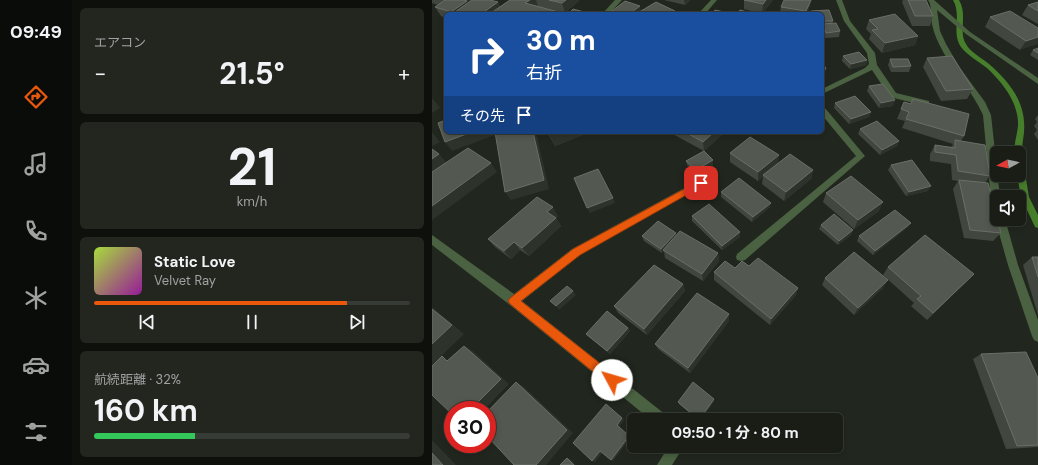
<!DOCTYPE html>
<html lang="ja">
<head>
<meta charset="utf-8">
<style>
	:root { --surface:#191d16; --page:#22261f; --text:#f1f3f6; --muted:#9fa2a1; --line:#373b35; --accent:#ea580c }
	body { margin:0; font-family:"DM Sans","Noto Sans JP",sans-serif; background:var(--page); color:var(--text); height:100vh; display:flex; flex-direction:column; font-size:15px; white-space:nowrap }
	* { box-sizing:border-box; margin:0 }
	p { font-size:13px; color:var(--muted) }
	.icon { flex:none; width:22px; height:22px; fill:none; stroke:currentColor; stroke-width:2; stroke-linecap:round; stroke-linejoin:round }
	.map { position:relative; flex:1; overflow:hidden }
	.panel { display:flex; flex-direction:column; gap:8px; padding:8px; background:#0e100c; width:360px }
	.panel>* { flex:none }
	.top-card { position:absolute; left:12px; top:12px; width:380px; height:122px; border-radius:6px; box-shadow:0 2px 6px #0003,0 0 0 1px var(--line); background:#1a4fa0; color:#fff; overflow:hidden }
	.needle { width:26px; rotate:262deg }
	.tools { position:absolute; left:558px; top:146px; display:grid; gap:8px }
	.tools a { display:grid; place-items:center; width:36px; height:36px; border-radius:6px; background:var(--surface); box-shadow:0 2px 6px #0003,0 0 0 1px var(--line); font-size:20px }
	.speed { position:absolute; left:12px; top:401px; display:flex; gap:8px; font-size:20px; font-weight:700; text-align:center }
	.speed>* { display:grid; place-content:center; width:52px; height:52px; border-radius:50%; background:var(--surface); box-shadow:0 2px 6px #0003,0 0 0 1px var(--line); line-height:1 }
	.speed .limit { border:6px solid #d22; background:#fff; color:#111 }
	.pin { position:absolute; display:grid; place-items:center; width:34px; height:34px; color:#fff; margin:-17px; border-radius:8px; box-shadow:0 2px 6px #0006 }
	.me { position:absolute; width:44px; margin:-22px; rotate:309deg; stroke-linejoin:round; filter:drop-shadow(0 0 3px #0008) }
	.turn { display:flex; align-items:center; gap:14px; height:84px; padding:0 16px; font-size:18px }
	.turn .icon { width:52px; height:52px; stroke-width:2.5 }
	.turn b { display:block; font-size:28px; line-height:34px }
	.then { display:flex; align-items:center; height:38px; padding:0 16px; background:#0003; gap:8px; font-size:15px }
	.big { font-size:30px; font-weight:700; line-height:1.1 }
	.panel .tile { flex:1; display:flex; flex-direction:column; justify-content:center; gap:6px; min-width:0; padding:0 14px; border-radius:6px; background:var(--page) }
	.panel .dial { align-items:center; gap:0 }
	.dial b { font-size:52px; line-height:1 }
	.song { display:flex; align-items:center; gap:12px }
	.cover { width:48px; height:48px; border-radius:6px; background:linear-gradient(135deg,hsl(80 70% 55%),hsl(300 70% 35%)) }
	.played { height:4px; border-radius:2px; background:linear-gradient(90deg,var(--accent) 80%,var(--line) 80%) }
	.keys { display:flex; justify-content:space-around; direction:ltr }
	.heat { display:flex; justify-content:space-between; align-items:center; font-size:22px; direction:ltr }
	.charge { height:6px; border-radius:3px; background:linear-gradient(90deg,#34c759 32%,var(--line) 0) }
	.trip { position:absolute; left:195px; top:413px; width:216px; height:40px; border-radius:6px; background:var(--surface); box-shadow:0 2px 6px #0003,0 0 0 1px var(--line); font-weight:700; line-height:40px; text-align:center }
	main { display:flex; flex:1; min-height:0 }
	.dock { display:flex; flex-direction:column; width:72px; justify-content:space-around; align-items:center; background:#0a0c09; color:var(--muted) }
	.dock .icon { width:28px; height:28px }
	.dock .selected { color:var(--accent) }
	.dock b { font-size:18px; color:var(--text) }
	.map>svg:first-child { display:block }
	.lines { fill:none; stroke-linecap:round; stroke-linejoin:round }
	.stream { fill:#477e2b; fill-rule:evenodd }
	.minor { fill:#4b6242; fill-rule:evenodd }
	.wall { fill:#41473e }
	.shaded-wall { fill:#2d332a }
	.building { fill:#535850; stroke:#6a6f67 }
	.route { fill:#ea580c; stroke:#983908 }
</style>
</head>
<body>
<main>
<nav class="dock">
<b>09:49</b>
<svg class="icon selected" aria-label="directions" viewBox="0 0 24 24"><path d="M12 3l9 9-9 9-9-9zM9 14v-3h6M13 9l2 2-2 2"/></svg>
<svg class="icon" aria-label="music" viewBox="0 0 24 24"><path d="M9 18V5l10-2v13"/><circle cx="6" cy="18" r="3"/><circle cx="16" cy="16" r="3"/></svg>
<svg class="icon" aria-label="phone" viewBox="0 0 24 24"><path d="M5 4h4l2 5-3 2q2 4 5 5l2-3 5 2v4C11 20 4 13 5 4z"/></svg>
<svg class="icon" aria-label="climate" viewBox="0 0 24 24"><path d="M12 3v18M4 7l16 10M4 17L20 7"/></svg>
<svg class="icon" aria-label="car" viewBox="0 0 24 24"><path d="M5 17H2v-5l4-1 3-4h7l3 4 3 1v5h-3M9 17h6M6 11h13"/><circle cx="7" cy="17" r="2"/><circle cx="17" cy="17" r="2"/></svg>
<svg class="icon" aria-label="filters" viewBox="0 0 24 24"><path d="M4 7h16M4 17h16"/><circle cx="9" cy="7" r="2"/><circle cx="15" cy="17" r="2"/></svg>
</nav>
<section class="panel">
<div class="tile"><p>エアコン</p>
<div class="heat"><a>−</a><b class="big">21.5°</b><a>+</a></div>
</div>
<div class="tile dial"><b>21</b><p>km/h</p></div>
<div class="tile">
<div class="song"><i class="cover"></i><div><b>Static Love</b><p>Velvet Ray</p></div></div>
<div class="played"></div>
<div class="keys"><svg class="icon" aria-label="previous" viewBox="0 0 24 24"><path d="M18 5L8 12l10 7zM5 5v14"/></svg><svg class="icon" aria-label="pause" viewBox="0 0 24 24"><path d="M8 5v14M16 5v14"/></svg><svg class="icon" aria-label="next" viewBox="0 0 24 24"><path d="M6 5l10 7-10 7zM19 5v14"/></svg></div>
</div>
<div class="tile"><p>航続距離 · 32%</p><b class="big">160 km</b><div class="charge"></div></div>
</section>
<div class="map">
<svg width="606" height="465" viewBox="0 0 606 465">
	<rect width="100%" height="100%" fill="#21271e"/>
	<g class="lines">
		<path class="stream" d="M521 0H527C536 15 526 32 534 44 538 52 550 58 557 64 581 85 597 107 591 140 590 145 591 151 589 155L587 156V153H582C582 144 585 135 586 126 587 103 571 83 555 68 547 62 535 55 529 47 519 33 530 15 521 0Z
			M587 158 591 161 597 197 606 215V228L603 227 589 197 585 175H587Z"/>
		<path class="minor" d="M183 0H190L177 14H170Z
			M279 0H285L273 14H266Z
			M404 0H410L418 21 443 53 445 65 464 93 497 101V105L494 106 458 97 440 70 390 94V89L433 68 437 64 435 53 412 21Z
			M496 0H502L538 32 606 78V84L534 34 505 10 508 31 514 44 528 68 553 102 559 115 568 197H565V214L562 213 560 210 551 115C540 90 519 69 507 44 503 36 500 27 499 18 498 12 500 5 496 0Z
			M390 107 393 108 433 156 313 260 309 261 305 260 304 257 305 254 424 156 390 115Z
			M269 179 274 183 272 185 148 255 90 301 234 415 235 420H219L78 305 0 245V235L82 294 140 249Z
			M565 216V219H573L586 265 606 320V342L602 340 600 336 576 265 563 219Z
			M237 446H252L240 465H225Z"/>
	</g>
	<path class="wall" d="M0 0H58L66 2 68 7 78 0H146L147 1 133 13 106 6 127 14H14V18L9 16 3 7 6 5 0 3Z
		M232 0H258L253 5Z
		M312 0H341L330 14 312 9Z
		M471 0H494L501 16 498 26H480L470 2Z
		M379 2 375 14H359L348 12 349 7Z
		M606 2V24L590 15 596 5Z
		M397 10 401 21 400 24 404 23 408 31 407 37 393 38 390 31V14H378L379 11Z
		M180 11H209L243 14H180Z
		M558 17 606 28 588 50 553 27Z
		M437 20 486 36 483 45 450 53 437 39 439 34 434 29Z
		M606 48V60L598 55 601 50Z
		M411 56 435 60 434 65 418 69 410 61Z
		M495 58 541 89 535 99 509 101 491 67Z
		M458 59 479 66 477 72H459L456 65Z
		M437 86 463 100 461 106 447 108 435 91Z
		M472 102 532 136 529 141 558 176 553 183 569 233 561 241 532 238 521 189 526 181 520 180 519 164 498 161V154L503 145 519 147 521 144 470 128 473 121 465 119Z
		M403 103 439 112 437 117 417 124 402 108Z
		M606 115V140L602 134 605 130 602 126 605 122 603 119Z
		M428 129 467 141 465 146 448 155 426 134Z
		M115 132H153V134L123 146Z
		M237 132H293L272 151 281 160V165L265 175 255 165 254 161 272 151Z
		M298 153 346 164 381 170 379 179 352 201 330 184 331 176 326 181 298 162Z
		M459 165 496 191 474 196 456 170Z
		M289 192 338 207 320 222 289 197Z
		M394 193 447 211 422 229 391 202Z
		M126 216 124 218 129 226 97 256 88 250 79 259 63 247 56 239Z
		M260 216 308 232V237L290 250 260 221Z
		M389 225 419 235 406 245 387 229Z
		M476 227 441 255 425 241 427 236Z
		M244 233V236L286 253 287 261 271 281 233 258 232 251 230 253 212 241 210 236Z
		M600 257H606V315L591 265Z
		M317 266 366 288 364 295 338 325 282 280V272Z
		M456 267 542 274 495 320 479 306 482 303 451 275Z
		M393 278 451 288 422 315 390 285Z
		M251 284 253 291 215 335 186 313 182 306Z
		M297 314V321L258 373 226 349 223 344Z
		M196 328 198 331 178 354 157 337 154 334Z
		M549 354 606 378V447L574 449 541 359Z
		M282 399V401L269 420H266L247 404 246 402Z"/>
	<path class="shaded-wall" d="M33 0H48L23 12 25 14H20L19 12Z
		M98 0H104L106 6 97 13 93 3Z
		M134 0H146L147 1 133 13 130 3Z
		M252 0H258L253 5Z
		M334 0H341L330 14 331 4Z
		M379 0H380L379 2 375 14H374V11Z
		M66 2 70 11 59 13 60 14H49Z
		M208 6 209 11 205 14H197Z
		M243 11V14H239Z
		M486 36 483 45 450 53 453 43Z
		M606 37V44L588 50 594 41Z
		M435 60 434 65 418 69 419 64Z
		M390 69H394L392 78 390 79Z
		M0 99H1L8 108 0 113Z
		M463 100 461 106 447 108 449 103Z
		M439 112 437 117 417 124 419 119Z
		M0 132 8 142 0 146Z
		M40 132H61L63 135 20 151 13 142Z
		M101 132H104L117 189 79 200 73 192Z
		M122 132H153V134L123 146 117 134Z
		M282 132H293L272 151 271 142Z
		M467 141 465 146 448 155 450 150Z
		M7 154 15 163 0 173V159Z
		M347 155 346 164 331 175V176L326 181V172Z
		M281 160V165L265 175 264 170Z
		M59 163 65 172 0 220V206Z
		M381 170 379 179 352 201 354 192Z
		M499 186 496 191 474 196 477 192Z
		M181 198 183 203 158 213 155 208Z
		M451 202 447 211 422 229 426 220Z
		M339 203 338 207 320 222 321 217Z
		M121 207 126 216 124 218 129 226 97 256 90 248 115 212Z
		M479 223 476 227 441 255 443 251Z
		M421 230 419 235 406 245 407 241Z
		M308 232V237L290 250V246Z
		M244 233 245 238 231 250 232 251 230 253 229 249Z
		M82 242 88 250 79 259 72 251Z
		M286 253 287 261 271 281 270 274Z
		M456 280 451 288 422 315 426 308Z
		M251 284 253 291 215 335 212 329Z
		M366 288 364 295 338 325 339 319Z
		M141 291 144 295 127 310 124 306Z
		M0 307 32 334 0 365Z
		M297 314V321L258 373 256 368Z
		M196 328 198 331 178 354 175 351Z
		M32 346 41 351 77 384 52 410H38Z
		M84 382 92 387 141 433 114 465H104Z
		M282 399V401L269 420H267Z
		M190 418 192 420 187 427 199 437 181 461 179 460 185 425Z
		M0 440 24 465H11L0 453Z
		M168 451 171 452 163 462 160 461Z
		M135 458 138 459 144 465H142Z"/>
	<path class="building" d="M12 0H33H32L35 1 19 12 3 7 13 0Z
		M40 0H58L66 2 49 14H32L23 12Z
		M78 0H98L93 3 127 12 124 14H62L59 13Z
		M117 0H134L130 3Z
		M312 0H334L331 4Z
		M352 0H379L374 11 349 7Z
		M476 0H494L501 16H483Z
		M193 1 208 6 197 14H188L180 11Z
		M224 2 243 11 239 14H204Z
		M606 2V11L596 5Z
		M141 9 160 14H136Z
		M283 10 297 13 296 14H279Z
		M308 10 323 14H304Z
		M397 10 401 21H390V14H379V11Z
		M578 11 606 28V37L594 41 558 17Z
		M463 14 486 36 453 43 440 30 446 29 437 20Z
		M404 23 408 31 394 33 391 24Z
		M606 48V53L601 50Z
		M427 52 435 60 419 64 411 56Z
		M520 56 541 89 514 91 495 58Z
		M458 59H476L479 66 461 67Z
		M390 61 394 69H390Z
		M451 84 463 100 449 103 437 86Z
		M423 96 439 112 419 119 403 103Z
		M481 99 537 114 532 136 474 119 477 112 469 109 472 102 479 104Z
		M14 120V132H40L13 142 6 123Z
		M445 121 467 141 450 150 428 129Z
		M63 132H101L112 180 73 192Z
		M116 132H122L117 134Z
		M253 132H282L271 142Z
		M318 137 347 155 326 172 298 153Z
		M523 140 553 145 558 176 526 171 524 155 503 152V145L523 148Z
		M36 148 59 163 0 206V172Z
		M0 149 7 154 0 159Z
		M272 151 281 160 264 170 254 161Z
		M358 154 381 170 354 192 331 175Z
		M480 160 499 186 477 192 459 165Z
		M166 169 181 198 155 208 142 178Z
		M419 176 451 202 426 220 394 193Z
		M307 178 339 203 321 217 289 192Z
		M527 180 556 183 569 233 538 230Z
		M105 197 121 207 115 212 124 218 90 248 82 242 72 251 56 239Z
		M277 204 308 232 290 246 260 216Z
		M463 210 479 223 443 251 427 236Z
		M402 214 421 230 407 241 389 225Z
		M226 221 244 233 229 249 210 236Z
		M248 231 286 253 270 274 231 250Z
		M493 235 542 274 501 313 485 299 489 296 456 267Z
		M422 252 456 280 426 308 393 278Z
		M600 257H606V277Z
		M326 258 366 288 339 319 282 272 293 261 303 268 310 261 317 266Z
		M222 265 251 284 212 329 182 306Z
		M135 286 141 291 124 306 118 301Z
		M265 293 297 314 256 368 223 344Z
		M0 309 20 325 0 344Z
		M175 311 196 328 175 351 154 334Z
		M32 346 69 379 38 410H21V415L0 395V366L10 356 15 361Z
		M594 352 606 378V445L585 446 549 354Z
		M84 382 135 430 104 465H82L55 436V412Z
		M261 382 282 399 267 420 246 402Z
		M174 404 190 418 185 425 197 436 179 460 168 451 160 461 141 443Z
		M0 453 11 465H0Z
		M135 458 142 465H128Z"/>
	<path class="route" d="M269 180 273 183 272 185 148 255 89 301 184 376 185 380 184 384 180 386 176 384 78 304 76 301 78 298 141 249Z"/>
</svg>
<div class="tools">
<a><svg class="needle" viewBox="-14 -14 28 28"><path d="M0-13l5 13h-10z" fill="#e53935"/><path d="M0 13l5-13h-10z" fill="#9fa2a1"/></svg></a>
<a><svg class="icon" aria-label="sound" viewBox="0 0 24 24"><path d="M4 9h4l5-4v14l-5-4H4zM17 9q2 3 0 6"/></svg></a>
</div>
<div class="speed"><div class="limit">30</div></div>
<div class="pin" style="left:269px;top:183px;background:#d93025"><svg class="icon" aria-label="arrive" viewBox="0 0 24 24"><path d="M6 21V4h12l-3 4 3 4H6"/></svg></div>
<svg class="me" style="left:180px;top:380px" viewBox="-20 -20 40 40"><circle r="19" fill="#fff"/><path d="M0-13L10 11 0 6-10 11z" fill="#ea580c"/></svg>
<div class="trip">09:50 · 1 分 · 80 m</div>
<div class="top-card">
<div class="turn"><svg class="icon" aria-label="right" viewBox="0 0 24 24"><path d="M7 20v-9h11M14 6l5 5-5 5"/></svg><div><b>30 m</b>右折</div></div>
<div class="then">その先<svg class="icon" aria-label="arrive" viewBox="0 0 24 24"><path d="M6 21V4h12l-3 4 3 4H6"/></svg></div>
</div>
</div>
</main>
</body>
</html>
